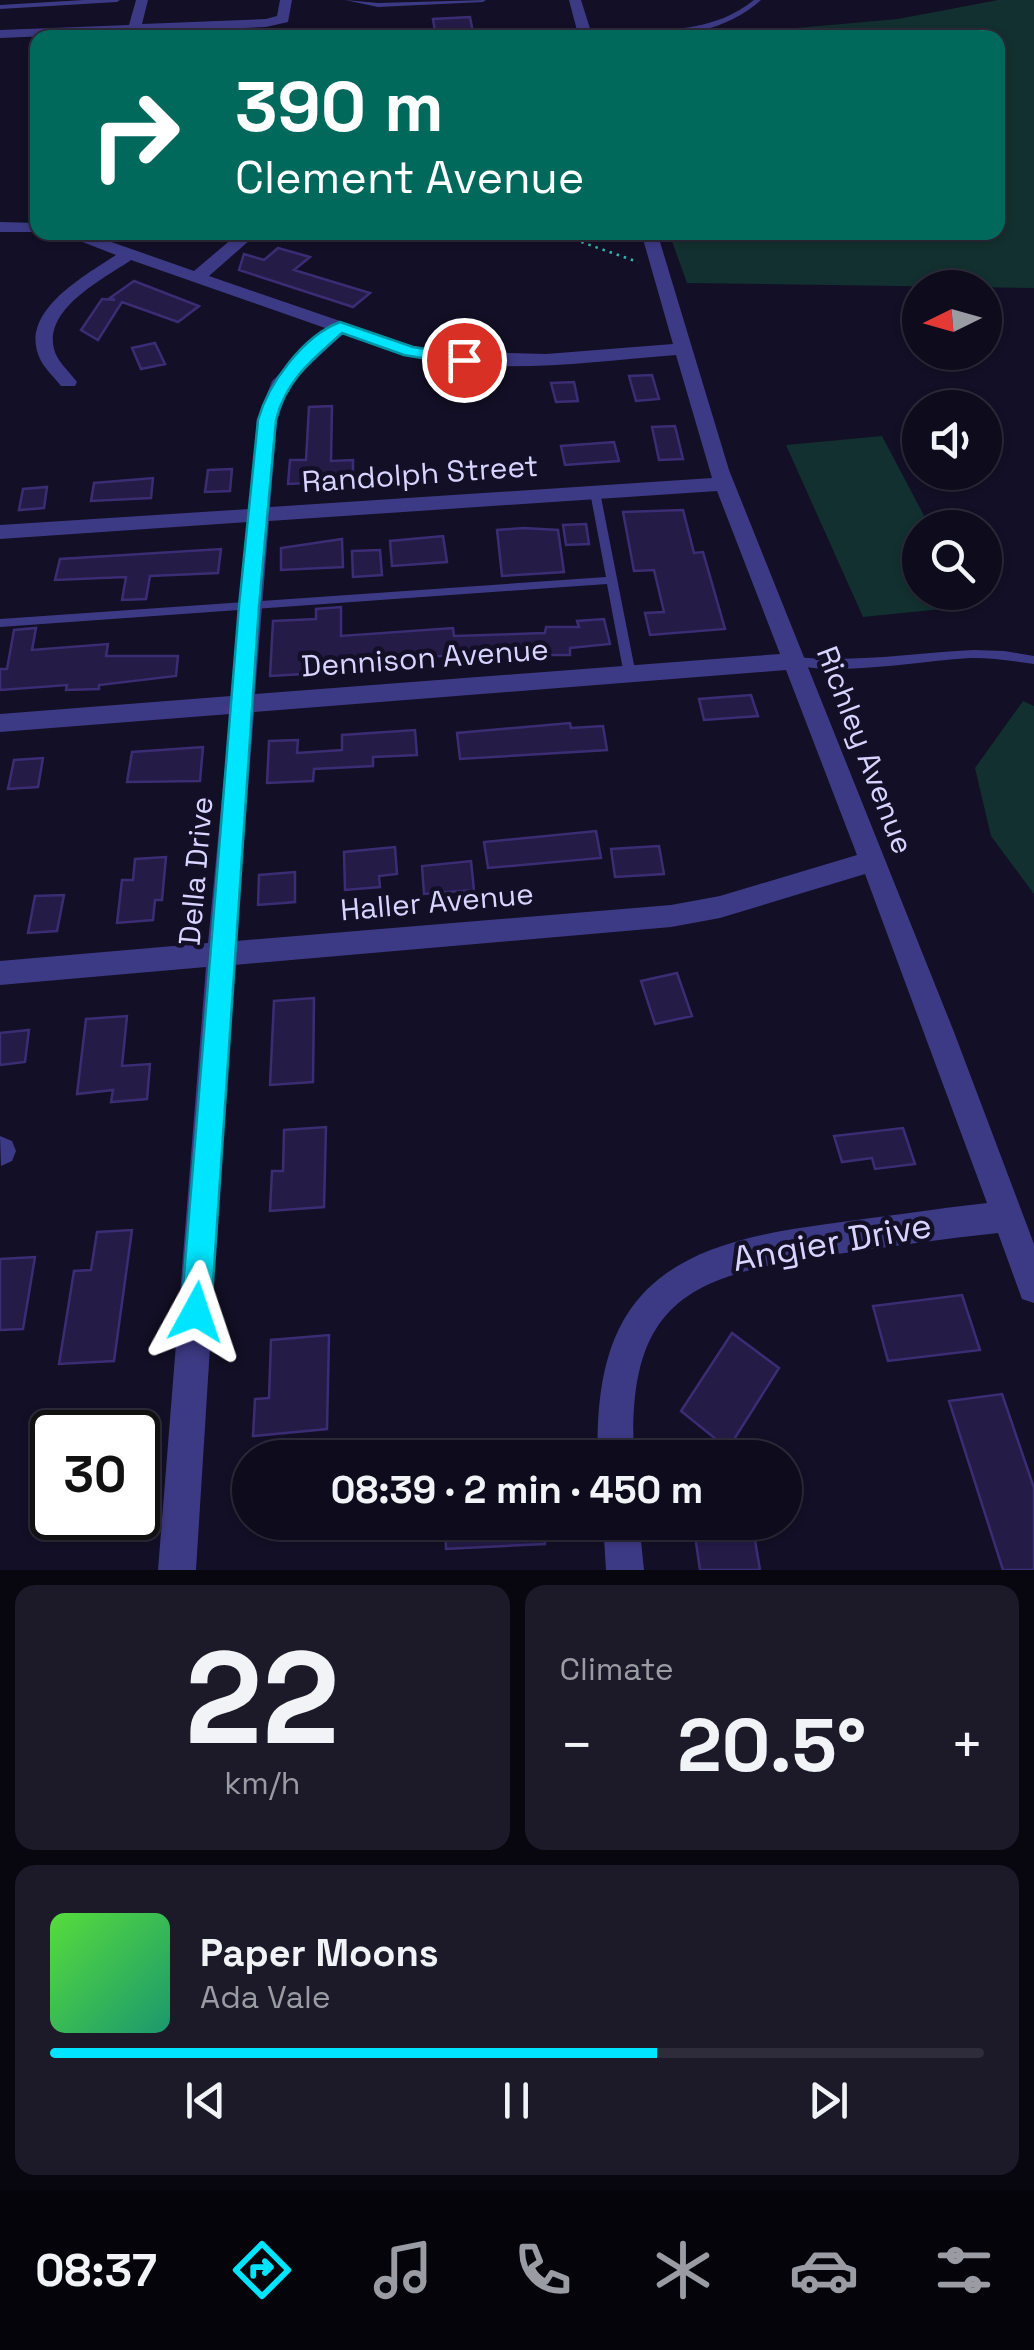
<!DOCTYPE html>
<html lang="en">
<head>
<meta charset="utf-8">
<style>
	:root { --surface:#0e0b1c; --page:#1c1929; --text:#f1f3f6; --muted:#9b9ba3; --line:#2e2b3b; --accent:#00e5ff }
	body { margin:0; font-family:"Space Grotesk",sans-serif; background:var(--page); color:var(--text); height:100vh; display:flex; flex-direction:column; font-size:38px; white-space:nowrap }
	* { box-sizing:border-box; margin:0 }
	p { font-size:32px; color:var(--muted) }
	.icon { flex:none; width:55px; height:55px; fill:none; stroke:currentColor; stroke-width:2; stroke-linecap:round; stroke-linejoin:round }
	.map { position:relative; height:1570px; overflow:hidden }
	.details { display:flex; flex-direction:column; gap:15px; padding:15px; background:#08060f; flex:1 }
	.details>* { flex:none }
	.guide { position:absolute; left:30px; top:30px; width:975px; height:210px; border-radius:20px; box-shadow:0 2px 8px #0004,0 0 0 2px var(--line); background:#00695c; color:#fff; overflow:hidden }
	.needle { width:65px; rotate:265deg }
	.controls { position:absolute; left:902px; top:270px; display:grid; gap:20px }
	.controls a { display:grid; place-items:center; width:100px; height:100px; border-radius:50%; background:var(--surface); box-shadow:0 2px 8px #0004,0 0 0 2px var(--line); font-size:50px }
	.speed { position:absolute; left:30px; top:1410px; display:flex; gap:20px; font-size:50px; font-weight:700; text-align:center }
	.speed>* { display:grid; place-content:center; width:130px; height:130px; border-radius:50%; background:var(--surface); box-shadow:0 2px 8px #0004,0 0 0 2px var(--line); line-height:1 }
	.speed .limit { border:5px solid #111; border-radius:15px; background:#fff; color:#111 }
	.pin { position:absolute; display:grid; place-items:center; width:85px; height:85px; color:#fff; margin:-42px; border:5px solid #fff; border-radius:50%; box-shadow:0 2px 10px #0007 }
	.me { position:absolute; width:110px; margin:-55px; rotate:5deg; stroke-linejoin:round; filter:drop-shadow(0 0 8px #0008) }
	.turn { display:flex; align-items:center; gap:35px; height:210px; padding:0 40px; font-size:45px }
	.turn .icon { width:130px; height:130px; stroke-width:2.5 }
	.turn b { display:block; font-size:70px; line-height:85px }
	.big { font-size:75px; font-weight:800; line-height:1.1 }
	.details .widget { flex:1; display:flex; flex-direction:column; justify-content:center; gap:15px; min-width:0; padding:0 35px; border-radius:20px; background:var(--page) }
	.details .dial { align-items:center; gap:0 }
	.dial b { font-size:130px; line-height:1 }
	.song { display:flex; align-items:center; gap:30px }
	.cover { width:120px; height:120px; border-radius:15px; background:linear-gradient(135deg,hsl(110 70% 55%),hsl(160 70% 35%)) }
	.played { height:10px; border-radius:5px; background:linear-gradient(90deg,var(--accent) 65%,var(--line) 65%) }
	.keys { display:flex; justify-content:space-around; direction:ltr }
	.heat { display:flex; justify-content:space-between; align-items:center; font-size:55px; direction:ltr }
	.details .tiles { flex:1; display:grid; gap:15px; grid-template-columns:1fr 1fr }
	.widget:last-child { grid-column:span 2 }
	.trip { position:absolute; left:232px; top:1440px; width:570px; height:100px; border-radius:50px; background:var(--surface); box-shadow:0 2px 8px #0004,0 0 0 2px var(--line); font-weight:800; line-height:100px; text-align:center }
	.tabs { display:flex; height:160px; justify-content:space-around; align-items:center; background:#06040b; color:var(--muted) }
	.tabs .icon { width:70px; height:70px }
	.tabs .current { color:var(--accent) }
	.tabs b { font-size:45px; color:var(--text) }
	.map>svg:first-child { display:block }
	.green { fill:#12302f }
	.building { fill:#241b47; stroke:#3b2d73; stroke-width:2.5 }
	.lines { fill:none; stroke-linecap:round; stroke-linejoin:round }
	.path { stroke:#2fb8b0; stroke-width:2.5; stroke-dasharray:2.5 5; stroke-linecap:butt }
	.lane { fill:#3d3a85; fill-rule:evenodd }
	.street { fill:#3d3a85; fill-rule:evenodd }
	.route { fill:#00e5ff; stroke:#0095a6; stroke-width:2.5 }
	.labels { text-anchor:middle; stroke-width:9; stroke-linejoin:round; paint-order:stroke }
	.street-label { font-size:30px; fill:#d9d4ff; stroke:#130f26 }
	.near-street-label { font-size:35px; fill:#d9d4ff; stroke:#130f26 }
</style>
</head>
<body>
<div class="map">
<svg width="1034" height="1570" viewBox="0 0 1034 1570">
	<rect width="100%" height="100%" fill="#130f26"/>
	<path class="green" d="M998 0H1034V288L687 283 669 233 998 232V38L696 37 898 19Z
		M882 436 930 527 920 528V592L964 593 971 606 863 617 786 445Z
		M1023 701 1034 706V894L991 836 975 768Z"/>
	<path class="building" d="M470 17 474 38H436L433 19Z
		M278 248 310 257 294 270 370 293 353 307 239 270 244 254 264 260Z
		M134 281 199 306 178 322 122 302 98 340 81 330 102 299 115 300 110 298Z
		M155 343 165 364 141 369 132 348Z
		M652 375 659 399 636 401 629 376Z
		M574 382 578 401 556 402 551 383Z
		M332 406 331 461 353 460V481L288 484 290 460H306L309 407Z
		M675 426 683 459 659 460 652 427Z
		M614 442 619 461 565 465 561 446Z
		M232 469 230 491 205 492 208 470Z
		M153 478 151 498 91 501 94 483Z
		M47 487 44 508 19 510 23 489Z
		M683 510 694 553 703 552 725 629 650 635 645 613 664 612 654 570 634 571 623 512Z
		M586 524 589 544 566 545 563 525Z
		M523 528 558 530 564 572 502 576 497 530Z
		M443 536 447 562 392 566 390 541Z
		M342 539 343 567 281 570V548Z
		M221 549 218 573 150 576 146 599 122 600 126 577 55 580 60 559Z
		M380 550 382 575 353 577 352 551Z
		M341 607V636L453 628 454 636 545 633 546 627H579L577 621 604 619 610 644 570 648V655H545V650L304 664V674L270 676 273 621 316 619V609Z
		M36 628 32 650 108 644 106 656H178L176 676 99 685V689L66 690 67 685 0 690V669H7L14 630Z
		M751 695 758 716 704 720 699 699Z
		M570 723 571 728 603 726 607 750 460 759 457 733Z
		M415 730 417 755 373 757V766L314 769 313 781 267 783 269 741 298 740 297 753 342 750V735Z
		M203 747 200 781 127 782 132 752Z
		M43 758 38 787 8 789 14 760Z
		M596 831 601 858 488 868 484 842Z
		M659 846 664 874 615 877 611 849Z
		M395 847 397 874 379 876 380 887 345 890 344 852Z
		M166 857 162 900H155L153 920 117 923 122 880H133L135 859Z
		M471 861 474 890 424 894 422 866Z
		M295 872V902L258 905 259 875Z
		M64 895 57 931 28 933 35 896Z
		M677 973 692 1016 655 1024 641 981Z
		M314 998 313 1082 270 1085 274 1001Z
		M127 1016 122 1066 150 1064 147 1099 111 1102 113 1090 77 1094 86 1019Z
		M29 1030 25 1062 0 1065V1033Z
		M326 1127 324 1207 270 1211 272 1171H283L284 1130Z
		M903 1128 915 1164 875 1169 872 1158 842 1162 834 1136Z
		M132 1230 114 1361 59 1364 74 1271 91 1270 97 1232Z
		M35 1257 23 1329 0 1330V1259Z
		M962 1295 980 1350 888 1361 873 1306Z
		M732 1333 779 1368 728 1449 681 1411Z
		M329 1335 327 1429 253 1436 255 1399 269 1398 271 1340Z
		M1002 1394 1034 1488V1570H1003L949 1401Z
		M445 1522H544L545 1544 446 1549Z
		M693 1522H752L760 1570H700Z"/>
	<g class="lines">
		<path class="path" d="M553 232 638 262"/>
		<path class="lane" d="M84 0H120L117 2 0 9V5Z
			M345 0 378 3 486 0 483 2 378 7Z
			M754 0H761C727 31 678 38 633 38 679 24 712 33 754 0Z
			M595 489 600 492 636 675 630 679 624 675 607 584 0 627V619L606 577 590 492Z
			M974 650 1004 651 1034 656V664C1013 661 993 658 972 658 934 659 816 680 789 661L795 657C855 663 914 653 974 650Z"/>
		<path class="street" d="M136 0H148L142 24 266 19 277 16 280 0H292L288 22 266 27 0 38V30L129 25Z
			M569 0H581L593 38H579Z
			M0 222 38 223 40 232H0Z
			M57 232H83L194 271 240 232H259L209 276 413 346 444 351 546 354 673 344 641 232H657L729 470 954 1032 1034 1244V1303L1022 1299 998 1233C942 1239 887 1247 831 1255 691 1275 626 1299 634 1458H598C593 1286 673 1244 827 1224 881 1217 934 1209 987 1203L865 874 720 918 671 927 234 965 196 1570H158L206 967 0 985V961L208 943 230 714 0 732V714L231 696 248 522 0 539V525L249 509 257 420 272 381 328 329 131 260C105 278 50 305 53 343 54 359 68 370 77 382L75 386H61C55 378 46 370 41 361 16 313 83 277 116 255ZM343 334C364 341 386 351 408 356 495 376 588 362 676 355L712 478 270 507 277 420 290 383ZM717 491 780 654 255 694 269 521ZM786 670 857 855 720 896 671 905 236 941 254 712Z
			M0 1136 12 1141 16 1151 12 1161 1 1166Z
			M603 1522H639L644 1570H606Z"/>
	</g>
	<path class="route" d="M340 322 413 347 464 355 472 360 464 365 404 355 342 333C312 360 286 380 276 420L259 606 211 1312 207 1322 196 1327 185 1322 181 1312 239 606 258 420C268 384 303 336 340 322Z"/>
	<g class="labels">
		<g class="street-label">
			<text transform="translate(420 474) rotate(-4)" y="10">Randolph Street</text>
			<text transform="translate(425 658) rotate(-4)" y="10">Dennison Avenue</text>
			<text transform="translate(865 750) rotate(69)" y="10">Richley Avenue</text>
			<text transform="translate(196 871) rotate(-85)" y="10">Della Drive</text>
			<text transform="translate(437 902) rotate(-5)" y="10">Haller Avenue</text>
		</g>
		<g class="near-street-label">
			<text transform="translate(832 1242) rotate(-10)" y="12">Angier Drive</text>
		</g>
	</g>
</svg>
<div class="controls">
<a><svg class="needle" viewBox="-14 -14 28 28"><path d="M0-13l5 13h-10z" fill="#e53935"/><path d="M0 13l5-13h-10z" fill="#9b9ba3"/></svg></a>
<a><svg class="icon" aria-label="sound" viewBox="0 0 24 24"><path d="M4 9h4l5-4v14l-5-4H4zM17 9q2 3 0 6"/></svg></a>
<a><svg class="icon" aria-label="search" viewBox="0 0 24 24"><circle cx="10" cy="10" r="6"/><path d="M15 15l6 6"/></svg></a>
</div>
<div class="speed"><div class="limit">30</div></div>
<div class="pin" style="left:464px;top:360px;background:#d93025"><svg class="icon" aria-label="arrive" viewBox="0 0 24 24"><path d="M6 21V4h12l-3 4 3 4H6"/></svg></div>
<svg class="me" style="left:196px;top:1312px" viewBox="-20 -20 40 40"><path d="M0-17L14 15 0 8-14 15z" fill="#00e5ff" stroke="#fff" stroke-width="4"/></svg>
<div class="trip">08:39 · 2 min · 450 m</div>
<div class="guide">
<div class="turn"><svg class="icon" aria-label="right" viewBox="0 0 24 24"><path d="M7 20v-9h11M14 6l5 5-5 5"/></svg><div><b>390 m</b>Clement Avenue</div></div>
</div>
</div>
<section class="details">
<div class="tiles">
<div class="widget dial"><b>22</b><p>km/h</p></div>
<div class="widget"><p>Climate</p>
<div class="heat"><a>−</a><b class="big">20.5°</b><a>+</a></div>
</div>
<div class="widget">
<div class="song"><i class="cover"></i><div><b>Paper Moons</b><p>Ada Vale</p></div></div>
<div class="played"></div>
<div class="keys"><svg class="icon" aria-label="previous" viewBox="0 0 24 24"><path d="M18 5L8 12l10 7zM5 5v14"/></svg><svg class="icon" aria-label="pause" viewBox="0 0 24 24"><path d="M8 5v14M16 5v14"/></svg><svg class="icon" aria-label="next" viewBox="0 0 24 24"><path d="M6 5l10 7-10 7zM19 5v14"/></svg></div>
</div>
</div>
</section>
<nav class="tabs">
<b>08:37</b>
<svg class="icon current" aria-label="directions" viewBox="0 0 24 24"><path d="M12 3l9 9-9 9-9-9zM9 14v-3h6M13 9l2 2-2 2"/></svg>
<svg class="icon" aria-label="music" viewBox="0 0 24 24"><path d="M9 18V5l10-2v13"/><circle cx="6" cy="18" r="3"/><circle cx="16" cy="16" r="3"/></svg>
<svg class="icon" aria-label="phone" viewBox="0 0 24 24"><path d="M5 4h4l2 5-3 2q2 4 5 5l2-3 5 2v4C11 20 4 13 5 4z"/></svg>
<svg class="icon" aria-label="climate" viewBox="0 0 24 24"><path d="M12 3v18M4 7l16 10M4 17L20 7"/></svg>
<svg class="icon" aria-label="car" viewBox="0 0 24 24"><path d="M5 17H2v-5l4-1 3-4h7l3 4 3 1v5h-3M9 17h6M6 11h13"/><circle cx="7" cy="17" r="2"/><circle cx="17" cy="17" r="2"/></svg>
<svg class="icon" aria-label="filters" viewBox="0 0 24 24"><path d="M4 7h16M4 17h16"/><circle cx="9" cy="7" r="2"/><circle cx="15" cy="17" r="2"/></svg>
</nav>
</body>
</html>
